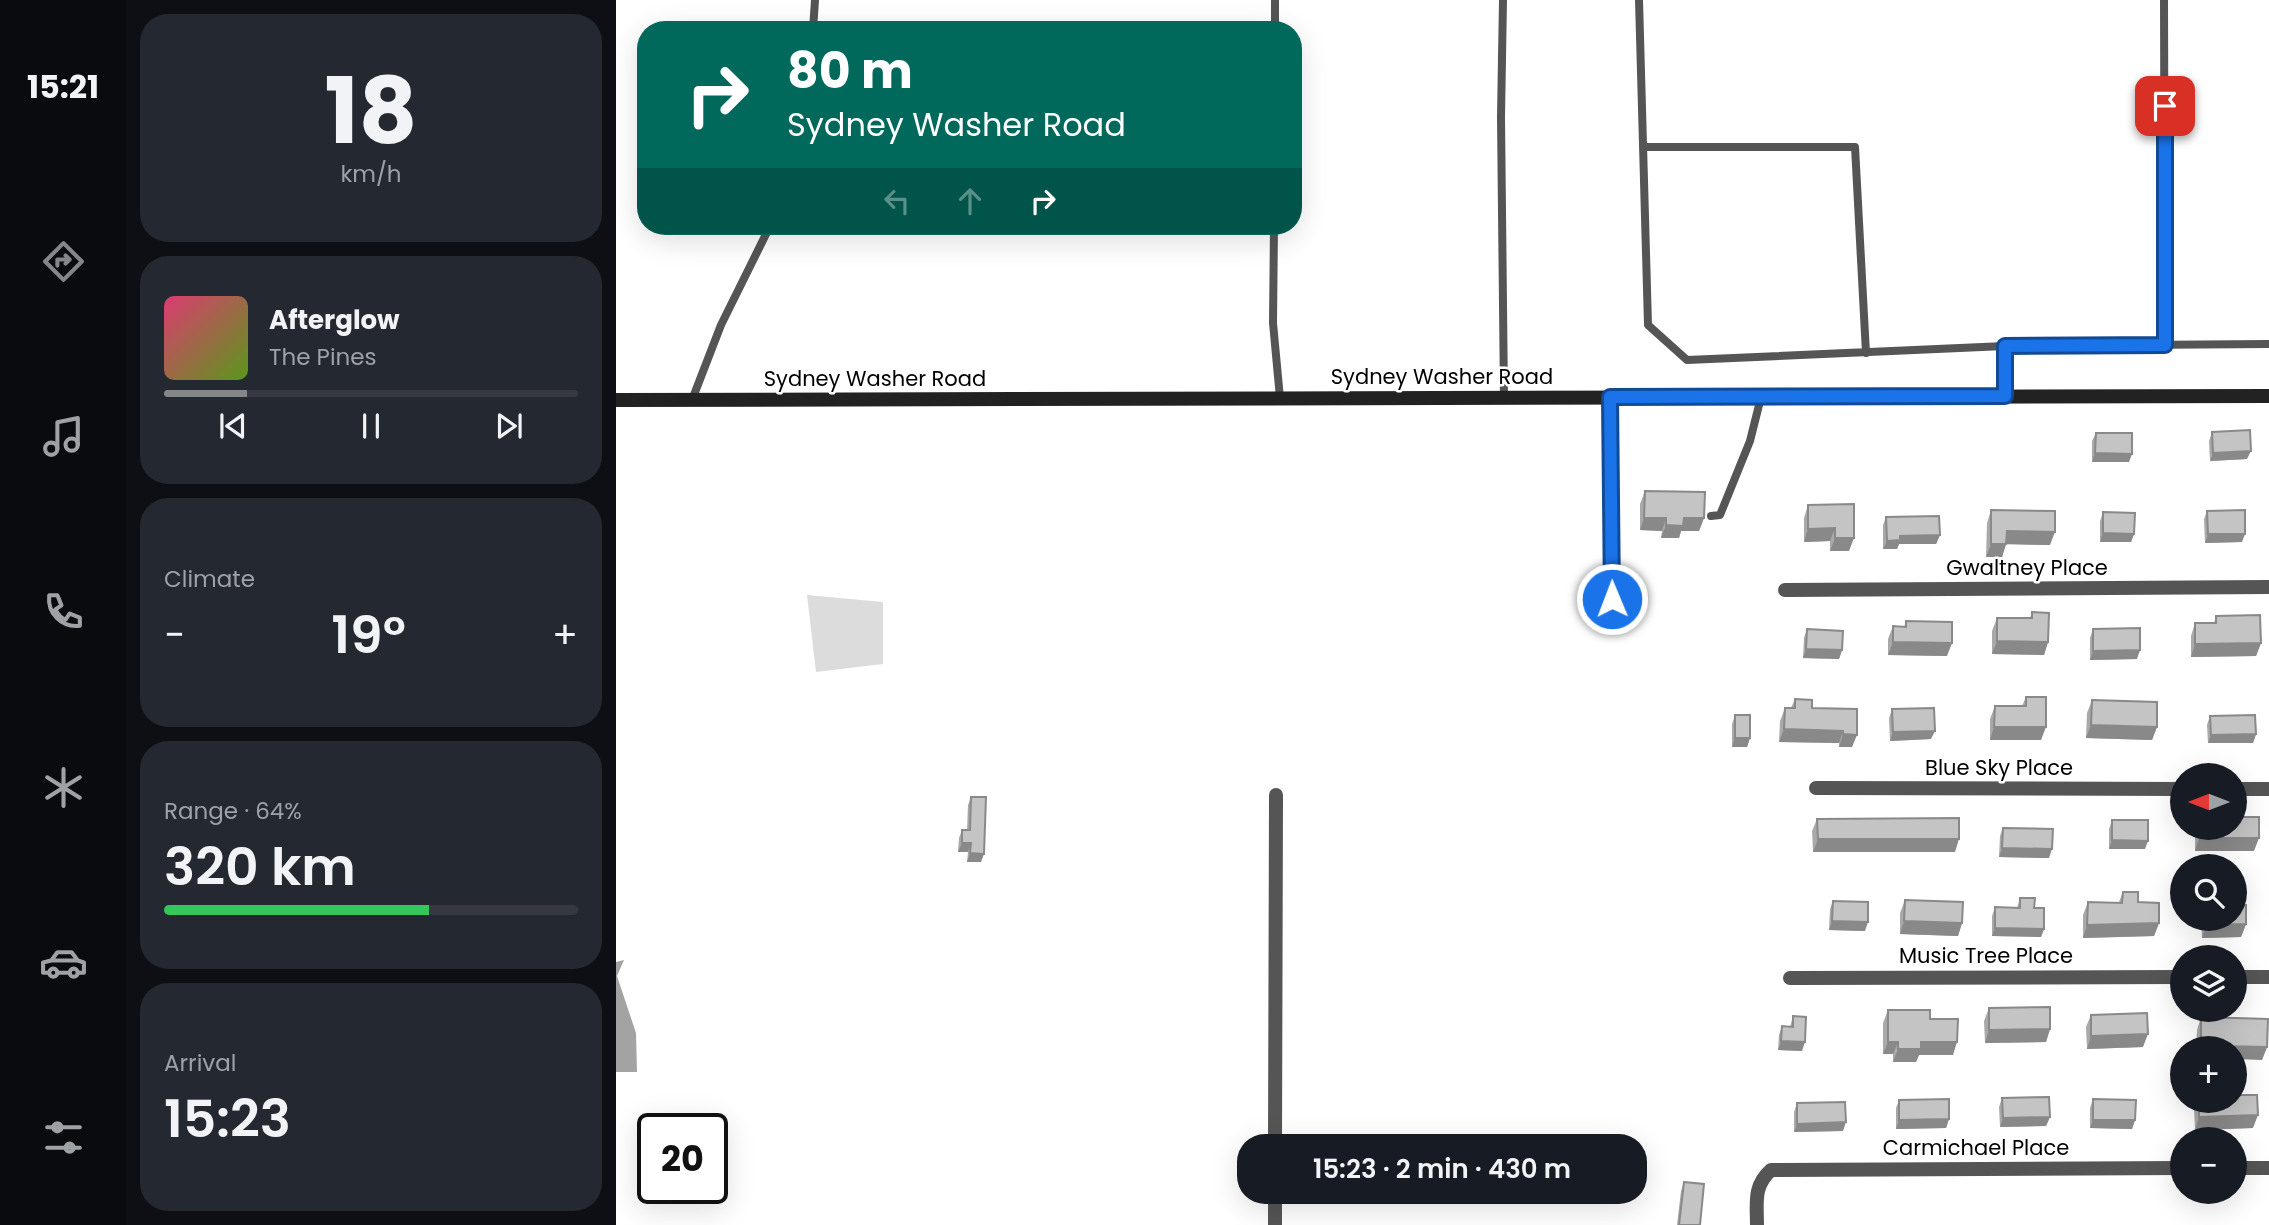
<!DOCTYPE html>
<html lang="en">
<head>
<meta charset="utf-8">
<style>
	:root { --surface:#171b24; --page:#242831; --text:#f1f3f6; --muted:#9ea1a6; --line:#363941; --accent:#858687 }
	body { margin:0; font-family:Poppins,sans-serif; background:var(--page); color:var(--text); height:100vh; display:flex; flex-direction:column; font-size:26px; white-space:nowrap }
	* { box-sizing:border-box; margin:0 }
	p { font-size:23px; color:var(--muted) }
	.icon { flex:none; width:38px; height:38px; fill:none; stroke:currentColor; stroke-width:2; stroke-linecap:round; stroke-linejoin:round }
	.map { position:relative; flex:1; overflow:hidden }
	.sheet { display:flex; flex-direction:column; gap:14px; padding:14px; background:#0d0f14; width:490px }
	.sheet>* { flex:none }
	.banner { position:absolute; left:21px; top:21px; width:665px; height:214px; border-radius:28px; box-shadow:0 7px 28px #0002; background:#00695c; color:#fff; overflow:hidden }
	.needle { width:46px; rotate:270deg }
	.tools { position:absolute; left:1554px; top:763px; display:grid; gap:14px }
	.tools a { display:grid; place-items:center; width:77px; height:77px; border-radius:50%; background:var(--surface); box-shadow:0 7px 28px #0002; font-size:35px }
	.speed { position:absolute; left:21px; top:1113px; display:flex; gap:14px; font-size:35px; font-weight:700; text-align:center }
	.speed>* { display:grid; place-content:center; width:91px; height:91px; border-radius:50%; background:var(--surface); box-shadow:0 7px 28px #0002; line-height:1 }
	.speed .limit { border:4px solid #111; border-radius:10px; background:#fff; color:#111 }
	.pin { position:absolute; display:grid; place-items:center; width:60px; height:60px; color:#fff; margin:-30px; border-radius:14px; box-shadow:0 4px 10px #0006 }
	.me { position:absolute; width:77px; margin:-38px; rotate:359deg; stroke-linejoin:round; filter:drop-shadow(0 0 5px #0008) }
	.turn { display:flex; align-items:center; gap:24px; height:147px; padding:0 35px; font-size:32px }
	.turn .icon { width:91px; height:91px; stroke-width:2.5 }
	.turn b { display:block; font-size:49px; line-height:60px }
	.lanes { display:flex; align-items:center; height:66px; padding:0 35px; background:#0003; justify-content:center; gap:35px; direction:ltr }
	.lanes .off { opacity:.35 }
	.big { font-size:52px; font-weight:600; line-height:1.1 }
	.sheet .widget { flex:1; display:flex; flex-direction:column; justify-content:center; gap:10px; min-width:0; padding:0 24px; border-radius:28px; background:var(--page) }
	.sheet .dial { align-items:center; gap:0 }
	.dial b { font-size:91px; line-height:1 }
	.song { display:flex; align-items:center; gap:21px }
	.cover { width:84px; height:84px; border-radius:10px; background:linear-gradient(135deg,hsl(340 70% 55%),hsl(90 70% 35%)) }
	.played { height:7px; border-radius:4px; background:linear-gradient(90deg,var(--accent) 20%,var(--line) 20%) }
	.keys { display:flex; justify-content:space-around; direction:ltr }
	.heat { display:flex; justify-content:space-between; align-items:center; font-size:38px; direction:ltr }
	.charge { height:10px; border-radius:5px; background:linear-gradient(90deg,#34c759 64%,var(--line) 0) }
	.trip { position:absolute; left:621px; top:1134px; width:410px; height:70px; border-radius:28px; background:var(--surface); box-shadow:0 7px 28px #0002; font-weight:600; line-height:70px; text-align:center }
	main { display:flex; flex:1; min-height:0 }
	.menu { display:flex; flex-direction:column; width:126px; justify-content:space-around; align-items:center; background:#090b0e; color:var(--muted) }
	.menu .icon { width:49px; height:49px }
	.menu .current { color:var(--accent) }
	.menu b { font-size:32px; color:var(--text) }
	.map>svg:first-child { display:block }
	.green { fill:#dcdcdc }
	.water { fill:#a3a3a3 }
	.lines { fill:none; stroke-linecap:round; stroke-linejoin:round }
	.lane { stroke:#555; stroke-width:8 }
	.street { stroke:#555; stroke-width:14 }
	.secondary { stroke:#222; stroke-width:14 }
	.wall { fill:#a9a9a9 }
	.shaded-wall { fill:#898989 }
	.building { fill:#c4c4c4; stroke:#898989; stroke-width:2 }
	.route-casing { stroke:#114b97; stroke-width:18 }
	.route { stroke:#1a73e8; stroke-width:12 }
	.labels { text-anchor:middle; stroke-width:5; stroke-linejoin:round; paint-order:stroke }
	.street-label { font-size:21px; fill:#000; stroke:#fff }
</style>
</head>
<body>
<main>
<nav class="menu">
<b>15:21</b>
<svg class="icon current" aria-label="directions" viewBox="0 0 24 24"><path d="M12 3l9 9-9 9-9-9zM9 14v-3h6M13 9l2 2-2 2"/></svg>
<svg class="icon" aria-label="music" viewBox="0 0 24 24"><path d="M9 18V5l10-2v13"/><circle cx="6" cy="18" r="3"/><circle cx="16" cy="16" r="3"/></svg>
<svg class="icon" aria-label="phone" viewBox="0 0 24 24"><path d="M5 4h4l2 5-3 2q2 4 5 5l2-3 5 2v4C11 20 4 13 5 4z"/></svg>
<svg class="icon" aria-label="climate" viewBox="0 0 24 24"><path d="M12 3v18M4 7l16 10M4 17L20 7"/></svg>
<svg class="icon" aria-label="car" viewBox="0 0 24 24"><path d="M5 17H2v-5l4-1 3-4h7l3 4 3 1v5h-3M9 17h6M6 11h13"/><circle cx="7" cy="17" r="2"/><circle cx="17" cy="17" r="2"/></svg>
<svg class="icon" aria-label="filters" viewBox="0 0 24 24"><path d="M4 7h16M4 17h16"/><circle cx="9" cy="7" r="2"/><circle cx="15" cy="17" r="2"/></svg>
</nav>
<section class="sheet">
<div class="widget dial"><b>18</b><p>km/h</p></div>
<div class="widget">
<div class="song"><i class="cover"></i><div><b>Afterglow</b><p>The Pines</p></div></div>
<div class="played"></div>
<div class="keys"><svg class="icon" aria-label="previous" viewBox="0 0 24 24"><path d="M18 5L8 12l10 7zM5 5v14"/></svg><svg class="icon" aria-label="pause" viewBox="0 0 24 24"><path d="M8 5v14M16 5v14"/></svg><svg class="icon" aria-label="next" viewBox="0 0 24 24"><path d="M6 5l10 7-10 7zM19 5v14"/></svg></div>
</div>
<div class="widget"><p>Climate</p>
<div class="heat"><a>−</a><b class="big">19°</b><a>+</a></div>
</div>
<div class="widget"><p>Range · 64%</p><b class="big">320 km</b><div class="charge"></div></div>
<div class="widget"><p>Arrival</p><b class="big">15:23</b></div>
</section>
<div class="map">
<svg width="1653" height="1225" viewBox="0 0 1653 1225">
	<rect width="100%" height="100%" fill="#fff"/>
	<path class="green" d="M191 595 267 602V664L200 672Z"/>
	<path class="water" d="M8 960 1 976 20 1033 21 1072H0V962Z"/>
	<g class="lines">
		<path class="lane" d="M887 0 885 117 888 398
			M1023 0 1032 325 1071 360 1389 346V396
			M1548 0 1549 345
			M197 30 199 0
			M659 30V0
			M1027 147H1239L1250 353
			M658 226 657 323 664 398
			M1389 346 1653 344
			M994 397 996 599
			M76 400 105 325 154 226
			M1095 516 1104 515 1134 441 1145 397"/>
		<path class="street" d="M1169 590 1653 587
			M1200 788 1566 789
			M1619 789H1653
			M1619 977H1653
			M1174 978 1566 977
			M659 1146 660 795
			M1619 1168H1653
			M659 1225V1192
			M1141 1225C1141 1203 1137 1186 1155 1170L1566 1168"/>
		<path class="secondary" d="M0 400 1653 396"/>
	</g>
	<path class="wall" d="M1596 432 1631 459 1594 461 1593 441Z
		M1480 433 1513 462H1476V441Z
		M1029 491 1088 518 1083 531H1065L1063 538H1045L1046 531 1024 530V504Z
		M1238 504 1233 551H1214V541L1188 542V518L1192 505Z
		M1375 510 1434 545 1390 544 1386 557H1370L1371 523Z
		M1591 511 1626 542 1589 543 1588 519Z
		M1487 512 1518 534 1515 542H1484V521Z
		M1270 517 1324 535 1320 544H1283L1281 549H1267V525Z
		M1416 612 1432 642 1428 655 1376 654V631L1381 618H1414Z
		M1600 616 1645 643 1640 656 1575 657V636L1579 623H1598Z
		M1290 621 1331 656 1272 655V639L1277 626 1288 627Z
		M1191 629 1226 650 1223 659 1187 658 1188 638Z
		M1477 629 1521 659 1474 660V638Z
		M1410 697 1425 740H1374V719L1379 706H1406Z
		M1179 699 1196 708 1241 709 1236 747H1223V743L1163 742 1164 721 1169 708H1175Z
		M1476 700 1541 727 1536 740 1470 738 1471 713Z
		M1276 709 1315 739 1274 741 1273 718Z
		M1119 715 1134 738 1131 747H1116V724Z
		M1594 716 1640 734 1637 743H1592L1591 725Z
		M355 797 365 862H351L352 852H342L343 838 346 830H351L352 805Z
		M1201 819 1339 852H1197L1196 831Z
		M1496 820 1529 849H1493V829Z
		M1387 828 1433 858 1383 857 1384 836Z
		M1579 828H1619L1638 851H1579Z
		M1507 892 1522 902 1543 923 1538 936 1467 938V915L1472 902H1503Z
		M1404 898 1418 908 1428 929 1425 937 1376 936V916L1379 907 1401 908Z
		M1289 900 1346 923 1342 936 1284 934V913Z
		M1217 901 1249 931 1213 930 1214 909Z
		M1585 919H1619L1630 924 1625 937 1586 938Z
		M1373 1008 1434 1029 1430 1042 1369 1043 1368 1021Z
		M1272 1010 1314 1019 1337 1055H1303L1300 1062H1277V1054H1267V1023Z
		M1475 1015 1527 1047 1471 1049 1470 1027Z
		M1177 1016 1186 1051 1162 1050 1163 1035 1166 1026 1174 1027Z
		M1585 1017 1651 1047 1646 1060 1619 1048H1580L1581 1030Z
		M1386 1098 1434 1117 1430 1126 1384 1127 1383 1107Z
		M1477 1099 1519 1120 1516 1129 1474 1128V1108Z
		M1283 1100 1333 1119 1330 1128 1280 1129V1108Z
		M1581 1101H1619L1637 1128 1579 1130 1578 1108Z
		M1181 1103 1227 1131 1178 1132V1112Z
		M1068 1182 1084 1225H1061L1065 1191Z"/>
	<path class="shaded-wall" d="M1635 451 1631 459 1594 461 1597 453Z
		M1479 453 1516 454 1513 462H1476Z
		M1028 518H1050L1046 531 1024 530Z
		M1068 518H1088L1083 531H1065L1063 538H1045L1050 525Z
		M1219 528 1214 541 1188 542 1192 529Z
		M1391 531 1439 532 1434 545 1386 544Z
		M1487 533 1518 534 1515 542H1484Z
		M1592 534H1629L1626 542 1589 543Z
		M1324 535 1320 544H1283L1281 549H1267L1271 541 1284 536Z
		M1219 538H1238L1233 551H1214Z
		M1375 544H1390L1386 557H1370Z
		M1381 641 1432 642 1428 655 1376 654Z
		M1277 642 1336 643 1331 656 1272 655Z
		M1645 643 1640 656 1575 657 1579 644Z
		M1190 649 1226 650 1223 659 1187 658Z
		M1524 650 1521 659 1474 660 1477 651Z
		M1475 725 1541 727 1536 740 1470 738Z
		M1378 727H1430L1425 740H1374Z
		M1168 729 1227 731 1223 743 1163 742Z
		M1319 731 1315 739 1274 741 1277 732Z
		M1227 734 1241 735 1236 747H1223Z
		M1640 734 1637 743H1592L1595 735Z
		M1119 738H1134L1131 747H1116Z
		M1583 838H1643L1638 851H1579Z
		M1202 839H1343L1339 852H1197Z
		M1496 840 1532 841 1529 849H1493Z
		M346 843H355L352 852H342Z
		M1386 848 1436 849 1433 858 1383 857Z
		M354 853 368 854 365 862H351Z
		M1216 921 1252 922 1249 931 1213 930Z
		M1288 921 1346 923 1342 936 1284 934Z
		M1543 923 1538 936 1467 938 1471 925Z
		M1630 924 1625 937 1586 938 1590 925Z
		M1379 928 1428 929 1425 937 1376 936Z
		M1434 1029 1430 1042 1369 1043 1373 1030Z
		M1532 1034 1527 1047 1471 1049 1475 1036Z
		M1585 1038 1604 1039 1601 1048H1581Z
		M1165 1041 1189 1042 1186 1051 1162 1050Z
		M1272 1042H1282L1277 1054H1267Z
		M1305 1042H1341L1337 1055H1303L1300 1062H1277L1282 1049Z
		M1604 1046 1651 1047 1646 1060 1619 1059V1048H1603Z
		M1642 1115 1637 1128 1579 1130 1583 1117Z
		M1434 1117 1430 1126 1384 1127 1387 1118Z
		M1333 1119 1330 1128 1280 1129 1283 1120Z
		M1477 1120H1519L1516 1129 1474 1128Z
		M1230 1122 1227 1131 1178 1132 1181 1124Z"/>
	<path class="building" d="M1634 430 1635 451 1597 453 1596 432Z
		M1480 433H1516V454L1479 453Z
		M1029 491 1089 492 1088 518H1068L1067 526 1050 525V518H1028Z
		M1238 504V538H1219V528L1192 529V505Z
		M1375 510 1439 511V532L1391 531 1390 544H1375Z
		M1629 510V534H1592L1591 511Z
		M1487 512 1519 513 1518 534 1487 533Z
		M1323 516 1324 535 1284 536V540L1271 541 1270 517Z
		M1416 612 1433 613 1432 642 1381 641V618H1416Z
		M1644 615 1645 643 1579 644V623H1600V616Z
		M1290 621 1336 622V643L1277 642V626L1290 627Z
		M1524 628V650L1477 651V629Z
		M1191 629 1227 631 1226 650 1190 649Z
		M1410 697H1430V727H1378L1379 706H1410Z
		M1179 699 1196 700V708L1241 709V735L1227 734V731L1168 729 1169 708H1179Z
		M1476 700 1541 702V727L1475 725Z
		M1318 708 1319 731 1277 732 1276 709Z
		M1119 715H1134V738H1119Z
		M1639 715 1640 734 1595 735 1594 716Z
		M355 797H370L368 854 354 853 355 843H346V830H354Z
		M1619 817H1643V838H1583V828H1619Z
		M1343 818V839H1202L1201 819Z
		M1496 820H1532V841L1496 840Z
		M1387 828 1437 829 1436 849 1386 848Z
		M1507 892H1522V902L1543 903V923L1471 925 1472 902 1506 903Z
		M1404 898H1419L1418 908H1428V929L1379 928V907L1404 908Z
		M1289 900 1347 902 1346 923 1288 921Z
		M1217 901 1252 902V922L1216 921Z
		M1619 905H1630V924L1590 925V919H1619Z
		M1434 1007V1029L1373 1030V1008Z
		M1272 1010H1314V1019H1342L1341 1042H1305V1049H1282V1042H1272Z
		M1531 1013 1532 1034 1475 1036V1015Z
		M1177 1016 1190 1017 1189 1042 1165 1041 1166 1026 1177 1027Z
		M1585 1017 1652 1019 1651 1047 1604 1046V1039L1585 1038Z
		M1619 1095H1641L1642 1115 1583 1117V1101H1619Z
		M1433 1097 1434 1117 1387 1118 1386 1098Z
		M1333 1099V1119L1283 1120V1100Z
		M1477 1099 1520 1100 1519 1120H1477Z
		M1229 1102 1230 1122 1181 1124V1103Z
		M1068 1182 1088 1184 1084 1225H1063Z"/>
	<g class="lines">
		<defs>
			<path id="route" d="M996 599 994 397 1389 396V346L1549 345V106"/>
		</defs>
		<use href="#route" class="route-casing"/>
		<use href="#route" class="route"/>
	</g>
	<g class="labels">
		<g class="street-label">
			<text x="826" y="384">Sydney Washer Road</text>
			<text x="259" y="386">Sydney Washer Road</text>
			<text x="1411" y="575">Gwaltney Place</text>
			<text x="1383" y="775">Blue Sky Place</text>
			<text x="1370" y="963">Music Tree Place</text>
			<text x="1360" y="1155">Carmichael Place</text>
		</g>
	</g>
</svg>
<div class="tools">
<a><svg class="needle" viewBox="-14 -14 28 28"><path d="M0-13l5 13h-10z" fill="#e53935"/><path d="M0 13l5-13h-10z" fill="#9ea1a6"/></svg></a>
<a><svg class="icon" aria-label="search" viewBox="0 0 24 24"><circle cx="10" cy="10" r="6"/><path d="M15 15l6 6"/></svg></a>
<a><svg class="icon" aria-label="layers" viewBox="0 0 24 24"><path d="M12 4l9 5-9 5-9-5zM3 14l9 5 9-5"/></svg></a>
<a>+</a>
<a>−</a>
</div>
<div class="speed"><div class="limit">20</div></div>
<div class="pin" style="left:1549px;top:106px;background:#d93025"><svg class="icon" aria-label="arrive" viewBox="0 0 24 24"><path d="M6 21V4h12l-3 4 3 4H6"/></svg></div>
<svg class="me" style="left:996px;top:599px" viewBox="-20 -20 40 40"><circle r="17" fill="#1a73e8" stroke="#fff" stroke-width="3"/><path d="M0-11L8 9 0 5-8 9z" fill="#fff"/></svg>
<div class="trip">15:23 · 2 min · 430 m</div>
<div class="banner">
<div class="turn"><svg class="icon" aria-label="right" viewBox="0 0 24 24"><path d="M7 20v-9h11M14 6l5 5-5 5"/></svg><div><b>80 m</b>Sydney Washer Road</div></div>
<div class="lanes"><svg class="icon off" aria-label="left" viewBox="0 0 24 24"><path d="M17 20v-9H6M10 6l-5 5 5 5"/></svg><svg class="icon off" aria-label="ahead" viewBox="0 0 24 24"><path d="M12 20V5M6 11l6-6 6 6"/></svg><svg class="icon" aria-label="right" viewBox="0 0 24 24"><path d="M7 20v-9h11M14 6l5 5-5 5"/></svg></div>
</div>
</div>
</main>
</body>
</html>
